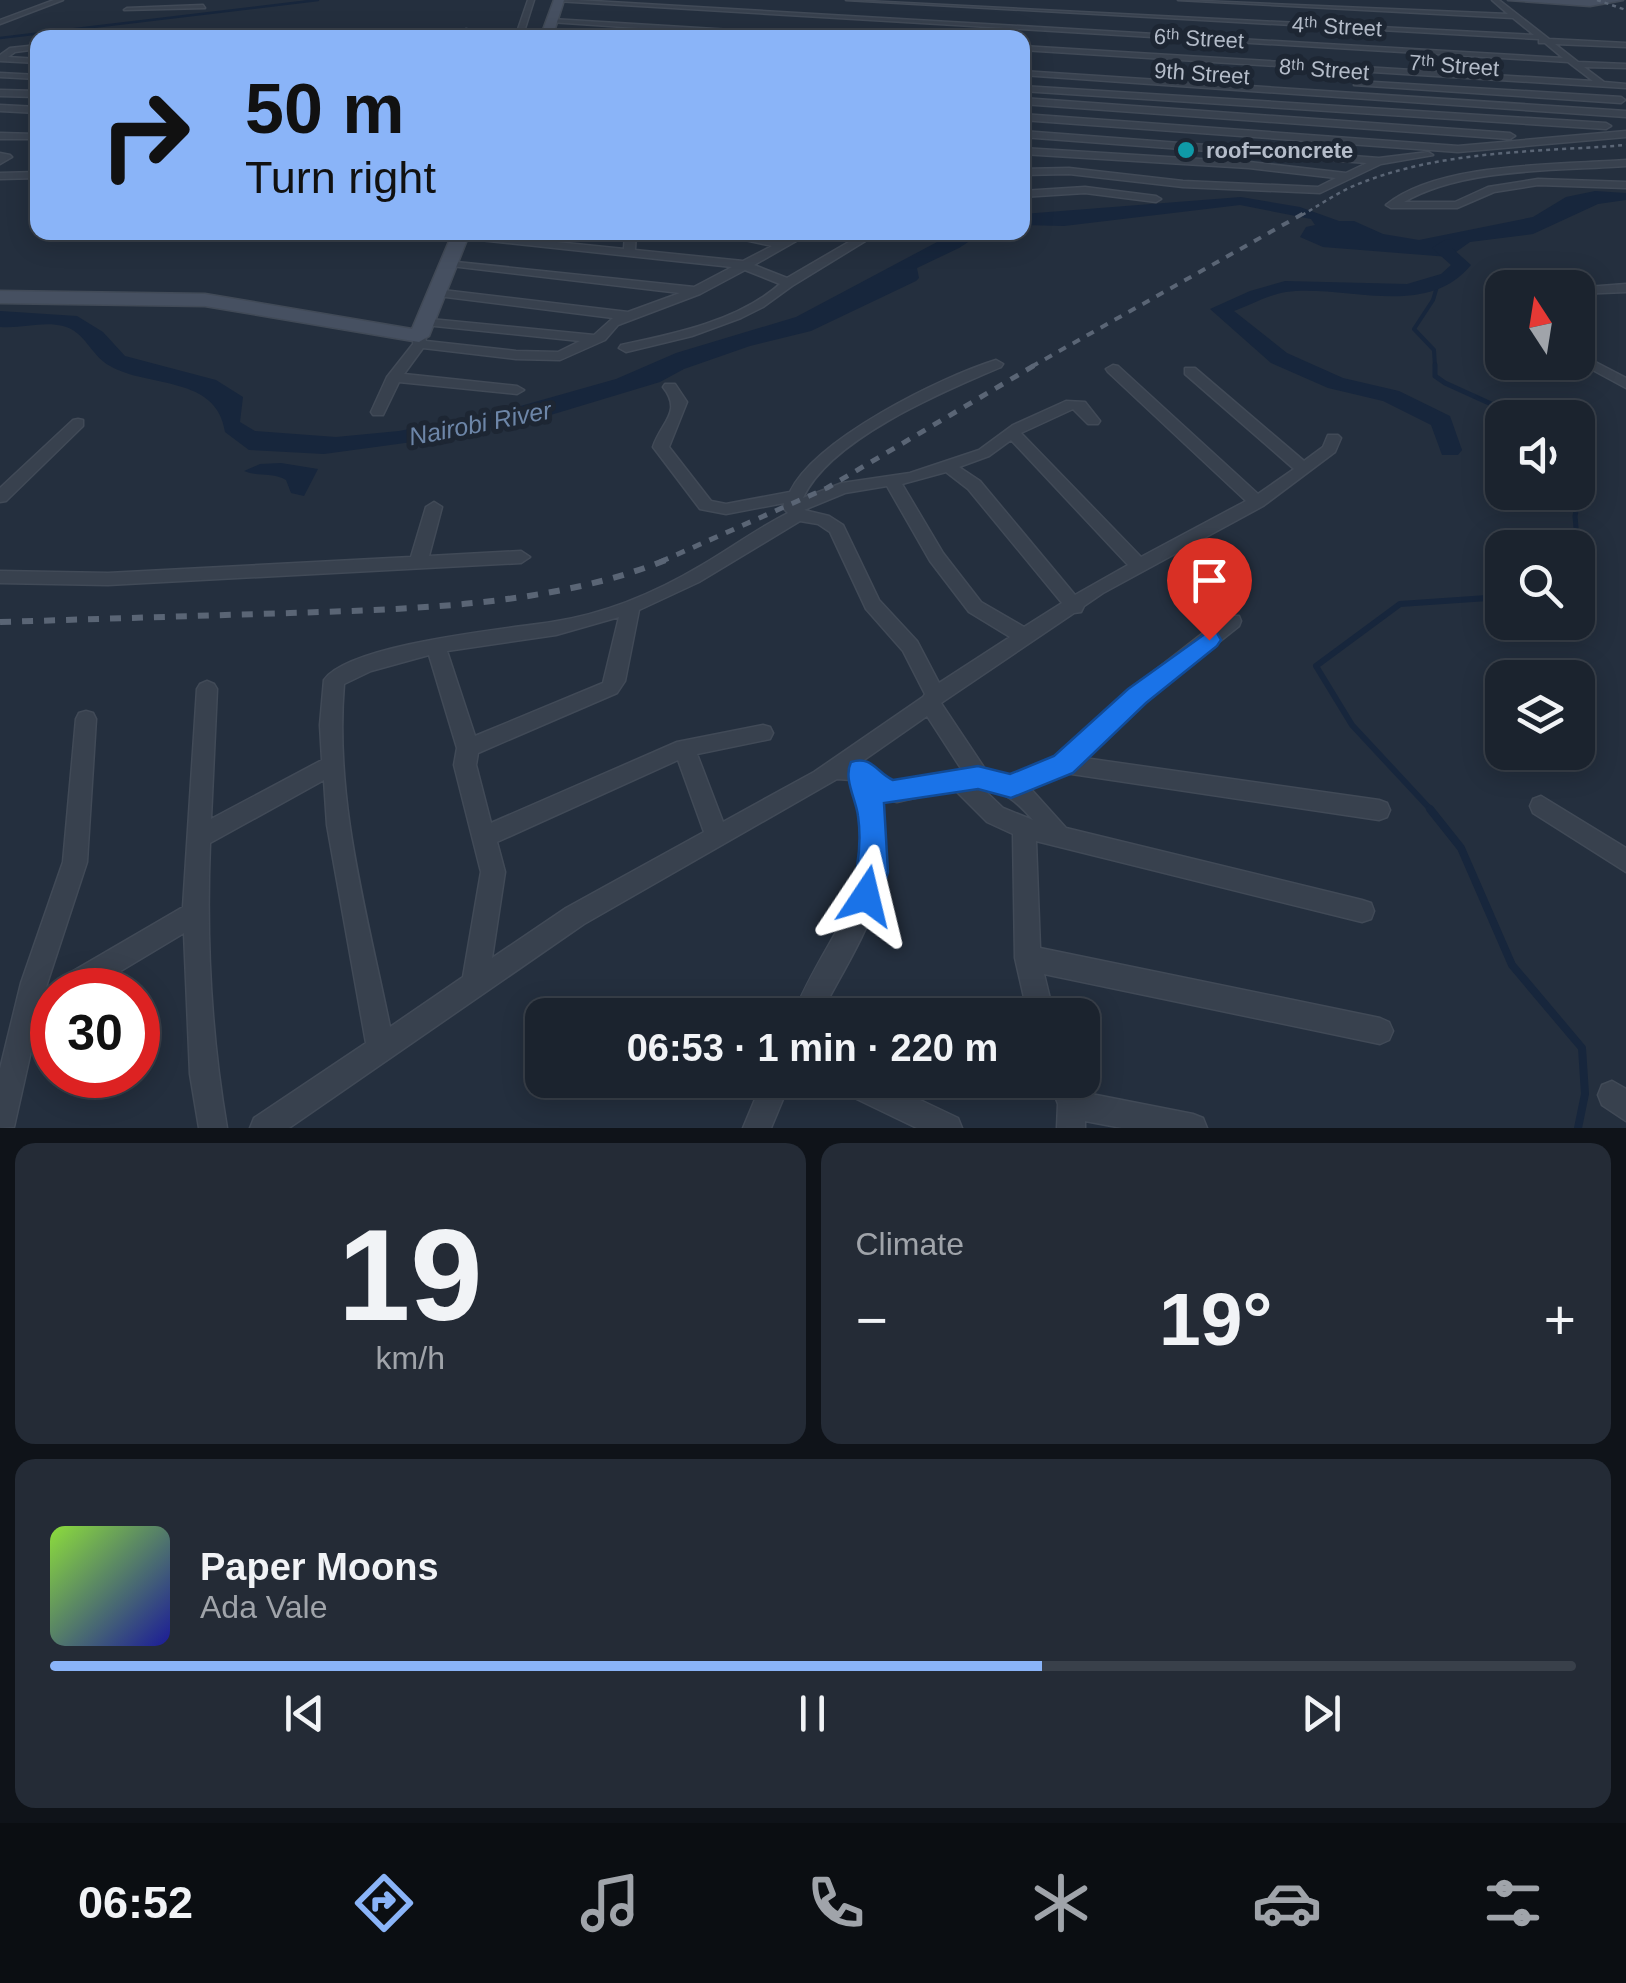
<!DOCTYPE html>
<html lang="en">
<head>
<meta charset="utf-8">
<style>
	:root { --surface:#1b232e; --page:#242b36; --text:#f1f3f6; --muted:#a0a4aa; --line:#39404a; --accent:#8ab4f8 }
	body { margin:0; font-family:Arial,sans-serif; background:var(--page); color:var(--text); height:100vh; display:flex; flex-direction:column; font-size:38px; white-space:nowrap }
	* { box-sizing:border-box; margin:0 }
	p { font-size:32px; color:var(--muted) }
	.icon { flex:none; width:55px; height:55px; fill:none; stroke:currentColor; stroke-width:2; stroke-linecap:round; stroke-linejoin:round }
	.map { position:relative; height:1128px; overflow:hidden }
	.panel { display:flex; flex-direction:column; gap:15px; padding:15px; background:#0f1319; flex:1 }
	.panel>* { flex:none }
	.banner { position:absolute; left:30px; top:30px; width:1000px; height:210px; border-radius:20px; box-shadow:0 5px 25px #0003,0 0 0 2px var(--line); background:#8ab4f8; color:#111; overflow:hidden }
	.needle { width:65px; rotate:348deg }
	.controls { position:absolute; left:1485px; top:270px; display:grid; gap:20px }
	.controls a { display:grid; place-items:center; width:110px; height:110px; border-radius:20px; background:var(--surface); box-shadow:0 5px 25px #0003,0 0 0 2px var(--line); font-size:50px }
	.speed { position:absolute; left:30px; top:968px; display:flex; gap:20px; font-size:50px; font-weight:700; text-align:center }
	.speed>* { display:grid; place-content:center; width:130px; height:130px; border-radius:50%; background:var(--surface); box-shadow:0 5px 25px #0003,0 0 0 2px var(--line); line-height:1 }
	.speed .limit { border:15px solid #d22; background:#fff; color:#111 }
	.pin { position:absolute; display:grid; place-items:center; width:85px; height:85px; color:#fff; margin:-102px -42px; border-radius:50% 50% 50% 0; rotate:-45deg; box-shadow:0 0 10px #0007 }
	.pin .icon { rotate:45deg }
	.me { position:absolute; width:110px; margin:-55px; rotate:10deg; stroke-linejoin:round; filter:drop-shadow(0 0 8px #0008) }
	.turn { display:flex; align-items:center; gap:35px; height:210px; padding:0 50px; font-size:45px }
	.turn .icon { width:130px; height:130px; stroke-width:2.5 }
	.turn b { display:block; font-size:70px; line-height:85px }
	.big { font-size:75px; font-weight:700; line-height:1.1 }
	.panel .widget { flex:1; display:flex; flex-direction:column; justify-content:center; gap:15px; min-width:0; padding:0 35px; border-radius:20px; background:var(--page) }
	.panel .dial { align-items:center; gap:0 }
	.dial b { font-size:130px; line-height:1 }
	.song { display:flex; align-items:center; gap:30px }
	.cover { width:120px; height:120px; border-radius:15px; background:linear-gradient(135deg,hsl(90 70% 55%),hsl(240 70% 35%)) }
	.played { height:10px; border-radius:5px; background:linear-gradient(90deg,var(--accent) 65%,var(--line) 65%) }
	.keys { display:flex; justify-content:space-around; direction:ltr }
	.heat { display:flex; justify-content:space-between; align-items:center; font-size:55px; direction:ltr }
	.panel .tiles { flex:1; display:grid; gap:15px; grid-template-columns:1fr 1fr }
	.widget:last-child { grid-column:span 2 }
	.trip { position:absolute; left:525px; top:998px; width:575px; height:100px; border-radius:20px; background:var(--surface); box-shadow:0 5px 25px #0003,0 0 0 2px var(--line); font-weight:700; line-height:100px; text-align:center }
	.menu { display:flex; height:160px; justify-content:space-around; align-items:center; background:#0b0e12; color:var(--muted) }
	.menu .icon { width:70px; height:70px }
	.menu .selected { color:var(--accent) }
	.menu b { font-size:45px; color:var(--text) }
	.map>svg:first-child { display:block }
	.water { fill:#17263c }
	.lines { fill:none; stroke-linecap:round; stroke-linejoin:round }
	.stream-far4 { stroke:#17263c; stroke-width:2.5 }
	.stream-far3 { stroke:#17263c; stroke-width:4 }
	.stream-far2 { stroke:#17263c; stroke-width:5 }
	.stream-far1 { stroke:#17263c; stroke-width:6 }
	.stream { stroke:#17263c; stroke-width:8 }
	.river { fill:#17263c; fill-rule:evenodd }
	.street-casing { stroke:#414a57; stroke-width:3 }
	.secondary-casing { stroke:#414a57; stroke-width:3 }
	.street { fill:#38414e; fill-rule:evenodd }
	.secondary { fill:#465061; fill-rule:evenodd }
	.rail-far3 { stroke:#5a6575; stroke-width:2.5; stroke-dasharray:4 4; stroke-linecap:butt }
	.rail-far2 { stroke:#5a6575; stroke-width:4; stroke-dasharray:8 8; stroke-linecap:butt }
	.rail-far1 { stroke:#5a6575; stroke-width:5; stroke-dasharray:9 9; stroke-linecap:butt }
	.rail { stroke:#5a6575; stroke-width:6; stroke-dasharray:11 11; stroke-linecap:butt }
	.route { fill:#1a73e8; stroke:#114b97; stroke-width:2.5 }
	.culture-dot { fill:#0f9aa8; stroke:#1d2633; stroke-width:4 }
	.labels { text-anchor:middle; stroke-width:10; stroke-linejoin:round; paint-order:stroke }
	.far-street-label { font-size:22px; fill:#b4bcc9; stroke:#1d2633 }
	.far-poi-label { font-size:22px; font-weight:bold; fill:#b4bcc9; stroke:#1d2633; text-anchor:start }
	.far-water-label { font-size:25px; font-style:italic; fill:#6d86a8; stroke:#1d2633 }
</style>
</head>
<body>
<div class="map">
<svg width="1626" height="1128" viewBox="0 0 1626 1128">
	<rect width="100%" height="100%" fill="#242f3e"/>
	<path class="water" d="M1595 191 1626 193V200L1598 204 1533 234 1470 242 1449 257 1323 247 1300 237 1306 227 1315 225 1311 219 1240 205 1064 226 1023 225V214L1241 197 1300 207 1339 221H1354L1383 234 1419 240 1533 217 1566 197Z
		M954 233H982L959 248 917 268 919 278 916 281 811 331 750 346 684 369 660 382 544 417 427 440 324 454 249 450 225 432C217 375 148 388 110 366 91 356 85 331 63 326 42 321 21 329 0 327V311L77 316 103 332 125 356 216 380 243 397 240 422 255 431 336 437 399 431 506 410 616 379 676 353 796 317Z
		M281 463 318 469 304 496 291 493 286 480C273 472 258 477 244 471L260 464Z"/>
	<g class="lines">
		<path class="stream-far4" d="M0 38 318 0"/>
		<path class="stream-far3" d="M1435 367 1434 350 1414 329 1433 300 1439 280"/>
		<path class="stream-far2" d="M1435 365V376L1445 383 1522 418
			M1578 474 1582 480 1575 516 1578 551"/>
		<path class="stream-far1" d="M1432 811 1352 725 1316 666 1400 604 1502 597"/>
		<path class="stream" d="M1430 809 1461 848 1512 965 1582 1048 1585 1094 1578 1128"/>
		<path class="river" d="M1446 239 1452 240V248L1471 265C1426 320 1345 284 1286 292 1268 295 1251 305 1234 311L1287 353 1343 378 1399 391 1450 416 1462 450 1458 455H1442L1431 425 1383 401 1328 388 1271 363 1210 309 1250 291 1285 281 1407 284 1441 274 1451 265 1432 248Z"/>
		<defs>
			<path id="street" d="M54 0H63L0 24V20Z
				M528 0H534L522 38H515Z
				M576 0 1563 58 1545 43H1539V39L846 0 1534 35 1513 18 1178 0 1508 14 1492 0H1499L1549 39 1626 43V47L1555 44 1578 62 1626 64V68L1584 67 1604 82 1626 84V88L1022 50V46L1593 81 1568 62 556 1Z
				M203 5 205 8 124 10 127 8Z
				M552 19 828 36 831 38H785L550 22Z
				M466 29 473 31 469 38H462Z
				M38 45V49L15 52 8 57 38 59V63L0 61V55L10 48Z
				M1022 71 1626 111V117L1022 75Z
				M0 73 38 75V79L0 77Z
				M1357 81 1621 97 1625 100 1621 103 1354 85Z
				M1022 86 1606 123 1611 126 1606 129 1022 91Z
				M0 90 38 91V97L0 96Z
				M1022 98 1510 133 1515 136 1510 139 1022 104Z
				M0 105 38 107V113L0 111Z
				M1022 114 1458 146 1626 131V137L1458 152 1022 120Z
				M1022 131 1379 158 1428 152 1433 155 1381 164 1320 193 1183 187 1069 174 1022 175V169L1069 168 1183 181 1318 187 1336 178 1249 168 1022 154V148L1249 162 1346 173 1367 163 1022 137Z
				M0 133 35 134 38 139H0Z
				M0 153 10 155 12 157 0 164Z
				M1626 160V166C1558 171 1464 167 1404 202H1455L1488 187 1538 179 1626 182V188L1538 185 1494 192 1457 208H1391L1386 205C1438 162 1559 165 1626 160Z
				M38 172V178L0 179V173Z
				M1085 187 1156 196 1161 199 1156 202 1085 193 1022 197V191Z
				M1022 206 1029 212 1028 214 1022 215Z
				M458 232 624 249 625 232H636L635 250 743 261 772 246 709 232H734L781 241 798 232H812L754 265 787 278 866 232H880L792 286 763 307 741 318 692 336 626 352 619 348 621 345C674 334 738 321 780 284L745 270 700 294 618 325 605 340 560 360 516 359 423 348 404 374 517 386 524 390 517 394 399 382 383 415H373L371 412 387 377 413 344 414 334H424L426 341 516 351 558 352 580 341 425 325 420 324V318L594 335 613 318 438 296 434 295V289L628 312 680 293 451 266 445 263 447 261 694 287 732 267 461 238 455 235Z
				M1626 284V292L1578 294V288H1574Z
				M1578 353 1626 378V388L1578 362Z
				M996 360 1003 364 1001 367C942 392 830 439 803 498L842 483 910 473 979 450 1013 425 1066 401 1085 402 1100 421 1098 424H1088L1073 409 1021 433 1141 557 1246 501 1108 372 1106 369 1113 365 1118 366 1258 494 1294 469 1185 374V368H1195L1304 461 1323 447 1328 435H1338L1341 438 1335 452 1263 506 1103 593 1084 606 1081 612 1074 613 941 703 985 769 1010 777 1056 758 1130 690 1225 616H1239L1241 621 1239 626 1144 702 1084 758 1379 800 1387 803 1390 810 1387 817 1379 820 1065 773 1030 788 1066 828 1362 900 1371 903 1374 911 1371 919 1362 922 1036 841 1040 948 1380 1018 1389 1022 1393 1031 1389 1040 1380 1044 1044 974 1054 1015H1028L1015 958 1013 834 987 822 954 789 897 802 879 798C900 890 860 938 820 1015H793C832 920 882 900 853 784L852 780 837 779 584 924 289 1128H250L254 1118 366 1043 327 825 324 780 210 843C206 938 211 1034 227 1128H199L190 1074 184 933 89 990H52V1011L38 1020 14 1127 0 1128V1069L21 983 63 862 76 719 79 713 86 711 93 713 96 719 87 862 46 987 54 985 56 981 183 907 197 689 200 684 207 681 214 684 217 689 211 819 322 760 320 725 324 680C349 644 507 629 552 622 605 614 657 592 702 565 731 548 758 528 788 513L784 509V503L726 514 700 509 653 447C661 422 683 412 663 387L665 384H675L687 402 669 447 711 501 726 504 790 492C815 439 941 377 996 360ZM1011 440 1128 565 1075 595 980 481 959 467 989 456ZM946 472 968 489 1062 603 1024 627 981 602 943 553 902 484ZM887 486 930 561 969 612 1010 637 939 683 917 641 879 600 843 525 829 516 804 510 845 493ZM800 521 818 524 830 532 866 609 903 651 925 694 923 697 814 772 723 822 697 754 770 739 773 733 770 727 763 725 677 742 491 823 476 765 478 753 617 693 625 681 639 610 699 582ZM619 617 603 683 475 736 447 651 556 635ZM429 655 457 748 454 765 481 872 463 977 390 1027C367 914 334 799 344 684L371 671ZM927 716 962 770 897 783C881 781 876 767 861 762ZM678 760 704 832 566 908 492 958 505 872 497 842ZM981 787C1004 790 1018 803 1033 820L1003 808Z
				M78 419 83 420V426L6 501 0 502V488L73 420Z
				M434 502 442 507 429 556 521 551 530 557 521 563 108 585 0 583V571L108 573 411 557 426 507Z
				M1541 796 1626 848V872L1533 813 1530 806 1533 799Z
				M763 1080H791L771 1128H743Z
				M834 1080H878L958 1118 962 1128H917L838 1090Z
				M1049 1080H1077L1081 1092 1193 1114 1203 1118 1207 1128H1122L1085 1121V1128H1057L1058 1104Z
				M1612 1081 1626 1089V1121L1602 1105 1598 1095 1602 1085Z"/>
			<path id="secondary" d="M554 0H564L552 38H540Z
				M1508 0H1623L1590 6Z
				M453 232H470L429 336 419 342 205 306 0 303V291L205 294 412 329Z"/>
		</defs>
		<use href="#street" class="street-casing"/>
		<use href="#secondary" class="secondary-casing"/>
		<use href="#street" class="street"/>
		<use href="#secondary" class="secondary"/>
		<path class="rail-far3" d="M1597 0 1626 10
			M1302 215C1320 205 1338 192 1356 185 1440 150 1538 152 1626 145"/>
		<path class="rail-far2" d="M1031 367 1306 212"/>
		<path class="rail-far1" d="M660 562 827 488 1035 365"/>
		<path class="rail" d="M0 622C97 619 193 616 290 613 412 609 551 606 666 560"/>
	</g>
	<path class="route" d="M1209 631 1217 633 1221 640 1217 646 1146 703 1073 773 1011 798 978 789 884 803 888 872 877 906 866 910 855 906 850 896C858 870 862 844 858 816 856 799 843 779 851 762 872 755 877 773 893 780L978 766 1010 774 1054 756 1128 689Z"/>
	<circle class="culture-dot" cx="1186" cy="150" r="10"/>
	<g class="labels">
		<g class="far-street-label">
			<text transform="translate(1337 26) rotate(3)" y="8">4ᵗʰ Street</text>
			<text transform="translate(1199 38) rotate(3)" y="8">6ᵗʰ Street</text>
			<text transform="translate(1454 65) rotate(4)" y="8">7ᵗʰ Street</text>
			<text transform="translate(1324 69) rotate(4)" y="8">8ᵗʰ Street</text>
			<text transform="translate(1202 73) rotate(4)" y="8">9th Street</text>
		</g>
		<g class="far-poi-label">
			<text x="1206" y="158">roof=concrete</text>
		</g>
		<g class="far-water-label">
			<text transform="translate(480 423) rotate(-11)" y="9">Nairobi River</text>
		</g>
	</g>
</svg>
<div class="controls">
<a><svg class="needle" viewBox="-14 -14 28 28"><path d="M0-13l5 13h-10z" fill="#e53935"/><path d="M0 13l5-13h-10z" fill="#a0a4aa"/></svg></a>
<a><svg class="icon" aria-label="sound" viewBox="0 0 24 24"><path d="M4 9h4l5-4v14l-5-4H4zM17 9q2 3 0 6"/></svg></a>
<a><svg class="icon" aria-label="search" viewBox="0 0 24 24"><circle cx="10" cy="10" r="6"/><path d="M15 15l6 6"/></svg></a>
<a><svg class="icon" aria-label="layers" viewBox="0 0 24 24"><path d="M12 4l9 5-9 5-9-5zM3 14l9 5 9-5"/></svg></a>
</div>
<div class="speed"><div class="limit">30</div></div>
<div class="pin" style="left:1209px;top:640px;background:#d93025"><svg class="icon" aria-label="arrive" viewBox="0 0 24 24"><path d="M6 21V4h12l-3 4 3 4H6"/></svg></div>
<svg class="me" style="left:866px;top:896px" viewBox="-20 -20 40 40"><path d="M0-17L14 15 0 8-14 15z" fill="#1a73e8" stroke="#fff" stroke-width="4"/></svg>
<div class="trip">06:53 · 1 min · 220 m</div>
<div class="banner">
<div class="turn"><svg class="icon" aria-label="right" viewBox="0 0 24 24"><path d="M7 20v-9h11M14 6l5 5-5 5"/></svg><div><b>50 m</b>Turn right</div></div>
</div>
</div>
<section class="panel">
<div class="tiles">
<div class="widget dial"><b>19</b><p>km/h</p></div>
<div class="widget"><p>Climate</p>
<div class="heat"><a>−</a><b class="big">19°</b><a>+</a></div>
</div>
<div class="widget">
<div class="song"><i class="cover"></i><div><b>Paper Moons</b><p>Ada Vale</p></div></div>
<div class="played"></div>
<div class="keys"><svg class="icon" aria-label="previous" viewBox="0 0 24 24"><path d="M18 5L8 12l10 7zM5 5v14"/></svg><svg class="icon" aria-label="pause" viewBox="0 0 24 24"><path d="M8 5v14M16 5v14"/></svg><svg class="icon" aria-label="next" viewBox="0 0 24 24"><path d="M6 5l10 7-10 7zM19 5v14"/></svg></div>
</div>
</div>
</section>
<nav class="menu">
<b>06:52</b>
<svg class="icon selected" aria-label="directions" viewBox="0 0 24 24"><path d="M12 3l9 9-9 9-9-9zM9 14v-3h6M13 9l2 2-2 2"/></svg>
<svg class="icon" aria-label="music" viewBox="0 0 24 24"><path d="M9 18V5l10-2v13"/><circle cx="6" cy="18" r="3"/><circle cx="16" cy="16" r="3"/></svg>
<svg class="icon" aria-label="phone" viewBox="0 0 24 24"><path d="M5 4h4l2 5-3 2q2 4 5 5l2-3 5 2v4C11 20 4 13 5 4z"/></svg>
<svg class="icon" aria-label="climate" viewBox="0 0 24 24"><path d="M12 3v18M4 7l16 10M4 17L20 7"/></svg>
<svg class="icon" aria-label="car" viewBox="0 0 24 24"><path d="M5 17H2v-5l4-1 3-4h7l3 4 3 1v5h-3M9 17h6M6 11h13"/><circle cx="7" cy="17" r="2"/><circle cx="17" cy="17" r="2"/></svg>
<svg class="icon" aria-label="filters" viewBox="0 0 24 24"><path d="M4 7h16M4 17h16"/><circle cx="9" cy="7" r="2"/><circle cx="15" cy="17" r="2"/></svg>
</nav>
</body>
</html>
